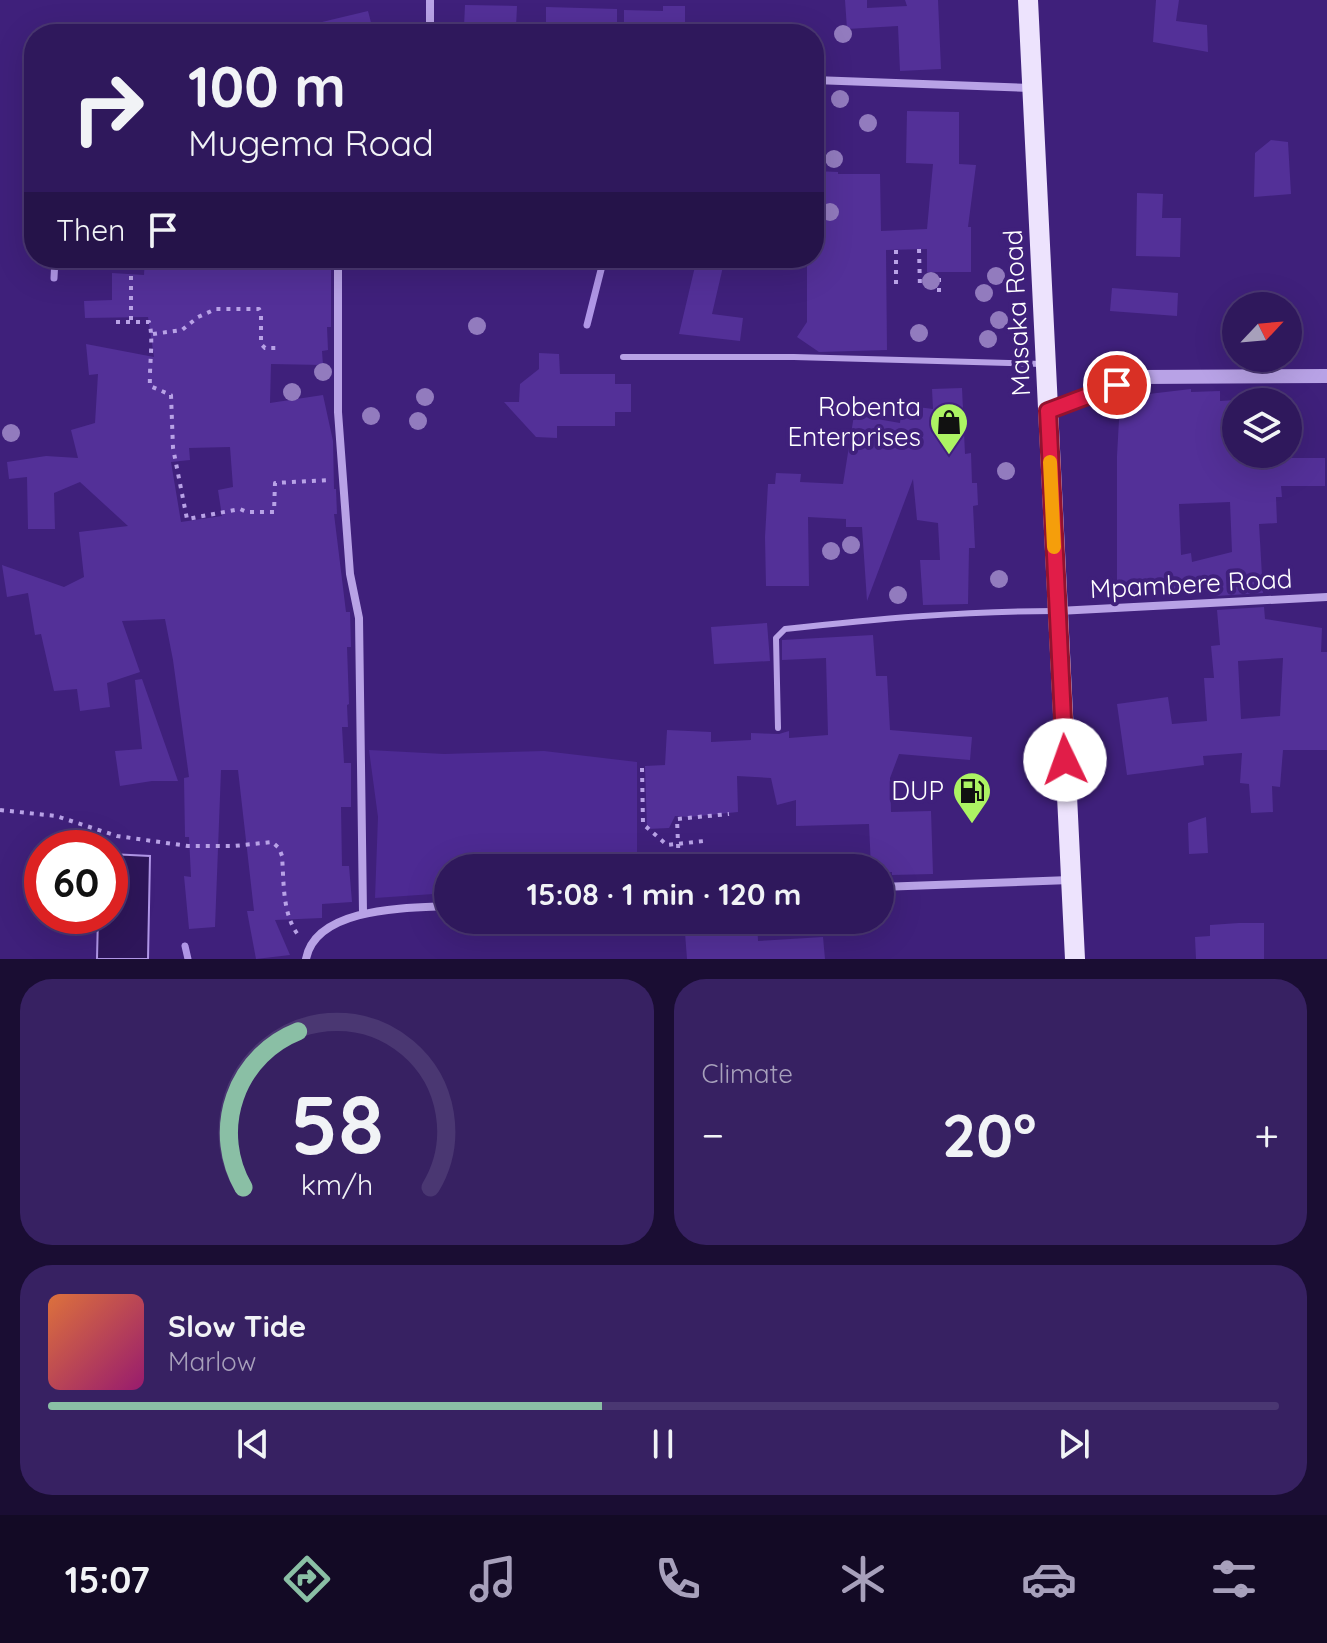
<!DOCTYPE html>
<html lang="en">
<head>
<meta charset="utf-8">
<style>
	:root { --surface:#2f185c; --page:#372162; --text:#f1f3f6; --muted:#a7a0bb; --line:#4a3772; --accent:#8abfa5 }
	body { margin:0; font-family:Quicksand,sans-serif; background:var(--page); color:var(--text); height:100vh; display:flex; flex-direction:column; font-size:30px; white-space:nowrap }
	* { box-sizing:border-box; margin:0 }
	p { font-size:26px; color:var(--muted) }
	.icon { flex:none; width:44px; height:44px; fill:none; stroke:currentColor; stroke-width:2; stroke-linecap:round; stroke-linejoin:round }
	.map { position:relative; height:959px; overflow:hidden }
	.sheet { display:flex; flex-direction:column; gap:20px; padding:20px; background:#1a0d33; flex:1 }
	.sheet>* { flex:none }
	.guide { position:absolute; left:24px; top:24px; width:800px; height:244px; border-radius:32px; box-shadow:0 8px 32px #0002,0 0 0 2px var(--line); background:#2f185c; color:var(--text); overflow:hidden }
	.needle { width:52px; rotate:64deg }
	.tools { position:absolute; left:1222px; top:292px; display:grid; gap:16px }
	.tools a { display:grid; place-items:center; width:80px; height:80px; border-radius:50%; background:var(--surface); box-shadow:0 8px 32px #0002,0 0 0 2px var(--line); font-size:40px }
	.speed { position:absolute; left:24px; top:830px; display:flex; gap:16px; font-size:40px; font-weight:700; text-align:center }
	.speed>* { display:grid; place-content:center; width:104px; height:104px; border-radius:50%; background:var(--surface); box-shadow:0 8px 32px #0002,0 0 0 2px var(--line); line-height:1 }
	.speed .limit { border:12px solid #d22; background:#fff; color:#111 }
	.pin { position:absolute; display:grid; place-items:center; width:68px; height:68px; color:#fff; margin:-34px; border:4px solid #fff; border-radius:50%; box-shadow:0 2px 8px #0007 }
	.me { position:absolute; width:88px; margin:-44px; rotate:357deg; stroke-linejoin:round; filter:drop-shadow(0 0 6px #0008) }
	.turn { display:flex; align-items:center; gap:28px; height:168px; padding:0 32px; font-size:36px }
	.turn .icon { width:104px; height:104px; stroke-width:2.5 }
	.turn b { display:block; font-size:56px; line-height:68px }
	.then { display:flex; align-items:center; height:76px; padding:0 32px; background:#0003; gap:16px; font-size:30px }
	.big { font-size:60px; font-weight:800; line-height:1.1 }
	.sheet .card { flex:1; display:flex; flex-direction:column; justify-content:center; gap:12px; min-width:0; padding:0 28px; border-radius:32px; background:var(--page) }
	.sheet .dial { align-items:center; gap:0 }
	.dial svg { height:208px; overflow:visible; fill:none; stroke:var(--line); stroke-width:7; stroke-linecap:round; text-anchor:middle }
	.dial text { fill:var(--text); stroke:none }
	.song { display:flex; align-items:center; gap:24px }
	.cover { width:96px; height:96px; border-radius:12px; background:linear-gradient(135deg,hsl(20 70% 55%),hsl(320 70% 35%)) }
	.played { height:8px; border-radius:4px; background:linear-gradient(90deg,var(--accent) 45%,var(--line) 45%) }
	.keys { display:flex; justify-content:space-around; direction:ltr }
	.heat { display:flex; justify-content:space-between; align-items:center; font-size:44px; direction:ltr }
	.sheet .tiles { flex:1; display:grid; gap:20px; grid-template-columns:1fr 1fr }
	.card:last-child { grid-column:span 2 }
	.trip { position:absolute; left:434px; top:854px; width:460px; height:80px; border-radius:40px; background:var(--surface); box-shadow:0 8px 32px #0002,0 0 0 2px var(--line); font-weight:800; line-height:80px; text-align:center }
	.tabs { display:flex; height:128px; justify-content:space-around; align-items:center; background:#130a25; color:var(--muted) }
	.tabs .icon { width:56px; height:56px }
	.tabs .selected { color:var(--accent) }
	.tabs b { font-size:36px; color:var(--text) }
	.map>svg:first-child { display:block }
	.green { fill:#4d2a93 }
	.water { fill:#2e165a; stroke:#b096e7; stroke-width:2 }
	.lines { fill:none; stroke-linecap:round; stroke-linejoin:round }
	.stream { stroke:#b096e7; stroke-width:7 }
	.building { fill:#533098; fill-rule:evenodd }
	.path { stroke:#b8a2e6; stroke-width:4; stroke-dasharray:4 6; stroke-linecap:butt }
	.service { stroke:#b8a2e6; stroke-width:6 }
	.minor { stroke:#b8a2e6; stroke-width:8 }
	.tertiary { stroke:#b8a2e6; stroke-width:14 }
	.primary { stroke:#ede3fd; stroke-width:20 }
	.tree { fill:#927bbe }
	.route-casing { stroke:#92132f; stroke-width:20 }
	.route { stroke:#e11d48; stroke-width:14 }
	.slow { stroke:#f59e0b; stroke-width:14 }
	.labels { text-anchor:middle; stroke-width:8; stroke-linejoin:round; paint-order:stroke }
	.street-label { font-size:26px; fill:#fff; stroke:#3f207b }
	.poi-label { font-size:26px; fill:#fff; stroke:#3f207b; text-anchor:end }
</style>
</head>
<body>
<div class="map">
<svg width="1327" height="959" viewBox="0 0 1327 959">
	<rect width="100%" height="100%" fill="#3f207b"/>
	<path class="green" d="M369 750 444 754 544 751 637 762V868H448V893L375 898 378 817Z"/>
	<path class="water" d="M110 854 150 856 148 959H97L98 916H110Z"/>
	<g class="lines">
		<path class="stream" d="M54 278 55 258
			M587 325 604 258
			M185 946 188 959"/>
	</g>
	<path class="building" d="M845 0H867V8L907 6 905 0H938L941 69 900 71 898 26 847 29Z
		M1156 0H1179L1176 21 1207 25 1208 52 1153 42Z
		M465 5 517 6 516 28 464 26Z
		M663 6H685V34H624V10L663 11Z
		M546 7 617 9V27L546 24Z
		M368 11 374 34H302L301 27Z
		M907 111 959 112V164L976 165 968 227H971V272H927V249L886 250 887 350 819 352 797 337 807 322V258H814V171L838 172V174H880L881 231 927 229 933 164 906 163Z
		M1271 140 1288 142 1291 194 1254 197 1255 153Z
		M1137 193 1163 194 1162 218H1181L1180 257 1136 256Z
		M145 258H331V327H327L328 350 322 351 323 365 271 364 270 403 323 395 333 441 334 489H336L337 514H334L346 612H350L351 647H347L349 704 347 705 348 727H342L344 763H351V807H341L342 866H349L352 902 322 904V918L275 920 290 955 256 959 247 911H254L238 770H221L215 927 189 929 184 876 191 877 189 837H185L184 778 189 777 173 660 165 619 122 621 140 672 107 683 110 707 80 711 77 689 54 691 41 634 35 635 28 593 7 597 2 565 64 587 84 577 79 532 128 526 80 482 54 493 55 529H28L27 477 9 479 7 462 46 456 78 458 71 430 95 423 98 374 89 375 86 344 154 357 148 317 85 318 84 301 112 300V273L144 275ZM230 447 233 487 218 490 222 516 181 522 171 462 190 460 189 448Z
		M697 258H725L712 314 743 318 740 341 679 334Z
		M1112 288 1178 293 1177 316 1110 311Z
		M539 353 559 354 560 374H615V384H631V412H615V426H557V438L536 437 504 402H519L520 384 539 369Z
		M962 388 965 454 971 453 972 483H977L978 505 973 506 975 548H969L968 604 923 605 920 560H940L938 523 917 520 913 479 867 601 862 527H846V519L808 517 809 586H766L765 537 768 484H775L776 473 801 474 800 482 843 484 854 415 900 423 902 405 933 409 932 389Z
		M1191 389V392L1220 391V401L1236 400V454H1280V458H1325V486H1281L1282 497H1276L1277 523 1259 524 1263 593 1216 596V586L1171 593V590L1117 589V456L1120 402H1123V397ZM1230 502 1232 552 1192 562 1191 553 1181 555 1179 504Z
		M1264 607 1265 619 1322 628 1321 652H1327V750H1283L1280 787 1272 786 1273 812 1251 813 1249 784 1240 783 1242 753 1203 756 1204 765 1127 775 1117 704 1168 697 1172 724 1207 721 1204 678H1214L1211 646 1220 645 1217 610ZM1283 658 1280 716 1241 719 1238 661Z
		M767 623 770 661 714 664 711 627Z
		M873 635 876 676H887L890 730 972 737 970 760 899 754 890 778 891 812 931 811 933 874 892 875V872L880 873V868H871L869 824 796 826V800L777 805 771 778 737 776 738 812 689 817 675 816 669 828 647 829 645 766 665 765 667 730 711 732V742L751 740V733L779 734 789 731V738L828 735 826 658 782 660V640Z
		M142 679 178 781H152L120 786 115 751 142 749 135 680Z
		M1206 817 1208 853 1189 854 1188 823Z
		M684 920H757L758 941 823 937 825 959H687Z
		M1239 923H1264V959H1196L1195 937 1210 936V925Z"/>
	<g class="lines">
		<path class="path" d="M919 249 920 288
			M896 250V289
			M131 276V322
			M939 292V272
			M116 322H149C154 337 149 366 150 386L171 395 173 448 187 519 240 509 247 512H274L275 483 329 480
			M153 334 182 330 198 317 216 309H259L261 313V344L265 348H277
			M642 768 643 824 667 845 704 841
			M0 810 56 816 117 836 188 846H234L272 842 279 848 282 856C284 882 282 915 299 936
			M679 868 677 819 729 814"/>
		<path class="service" d="M623 357H794L1042 364
			M778 728 776 638 785 629C875 619 963 611 1054 611"/>
		<path class="minor" d="M430 0V34
			M814 80 1031 88
			M338 258V412L350 574 359 618 363 913
			M1058 611 1327 597
			M880 887 1070 880
			M306 959C316 907 407 908 448 906"/>
		<path class="tertiary" d="M1048 411 1141 377 1327 376"/>
		<path class="primary" d="M1028 0 1075 959"/>
	</g>
	<g class="tree">
		<circle cx="843" cy="34" r="9"/>
		<circle cx="840" cy="99" r="9"/>
		<circle cx="868" cy="123" r="9"/>
		<circle cx="834" cy="159" r="9"/>
		<circle cx="830" cy="212" r="9"/>
		<circle cx="996" cy="276" r="9"/>
		<circle cx="931" cy="281" r="9"/>
		<circle cx="984" cy="293" r="9"/>
		<circle cx="999" cy="320" r="9"/>
		<circle cx="477" cy="326" r="9"/>
		<circle cx="919" cy="333" r="9"/>
		<circle cx="988" cy="339" r="9"/>
		<circle cx="323" cy="372" r="9"/>
		<circle cx="292" cy="392" r="9"/>
		<circle cx="425" cy="397" r="9"/>
		<circle cx="371" cy="416" r="9"/>
		<circle cx="418" cy="421" r="9"/>
		<circle cx="11" cy="433" r="9"/>
		<circle cx="1006" cy="471" r="9"/>
		<circle cx="851" cy="545" r="9"/>
		<circle cx="831" cy="551" r="9"/>
		<circle cx="999" cy="579" r="9"/>
		<circle cx="898" cy="595" r="9"/>
	</g>
	<g class="lines">
		<defs>
			<path id="route" d="M1065 760 1048 411 1117 385"/>
		</defs>
		<use href="#route" class="route-casing"/>
		<use href="#route" class="route"/>
		<path class="slow" d="M1050 462 1054 547"/>
	</g>
	<defs>
		<symbol id="shop-pin" viewBox="-11 -11 22 30"><path d="M0 17L-7.5 6A9.5 9.5 0 1 1 7.5 6Z" fill="#acf363" stroke="#3f207b"/><path d="M-5-2.5h2.3a2.7 3.5 0 0 1 5.4 0H5L5.5 6h-11ZM-1.5-2.5h3a1.5 2.3 0 0 0-3 0Z" fill="#111"/></symbol>
		<symbol id="fuel-pin" viewBox="-11 -11 22 30"><path d="M0 17L-7.5 6A9.5 9.5 0 1 1 7.5 6Z" fill="#acf363" stroke="#3f207b"/><path d="M-5.5-6h7V0h2V4h1.3V-2.5L3-4.5l.8-.8L6-3V5H2.5V1h-1V6h-7ZM-4.2-4.7v3.2H.2V-4.7Z" fill="#111"/></symbol>
	</defs>
	<g fill-rule="evenodd">
		<use href="#shop-pin" x="927" y="400" width="44" height="60"/>
		<use href="#fuel-pin" x="950" y="769" width="44" height="60"/>
	</g>
	<g class="labels">
		<g class="street-label">
			<text transform="translate(1017 313) rotate(-93)" y="9">Masaka Road</text>
			<text transform="translate(1191 584) rotate(-3)" y="9">Mpambere Road</text>
		</g>
		<g class="poi-label">
			<text x="921" y="416">Robenta<tspan x="921" dy="30">Enterprises</tspan></text>
			<text x="944" y="800">DUP</text>
		</g>
	</g>
</svg>
<div class="tools">
<a><svg class="needle" viewBox="-14 -14 28 28"><path d="M0-13l5 13h-10z" fill="#e53935"/><path d="M0 13l5-13h-10z" fill="#a7a0bb"/></svg></a>
<a><svg class="icon" aria-label="layers" viewBox="0 0 24 24"><path d="M12 4l9 5-9 5-9-5zM3 14l9 5 9-5"/></svg></a>
</div>
<div class="speed"><div class="limit">60</div></div>
<div class="pin" style="left:1117px;top:385px;background:#d93025"><svg class="icon" aria-label="arrive" viewBox="0 0 24 24"><path d="M6 21V4h12l-3 4 3 4H6"/></svg></div>
<svg class="me" style="left:1065px;top:760px" viewBox="-20 -20 40 40"><circle r="19" fill="#fff"/><path d="M0-13L10 11 0 6-10 11z" fill="#e11d48"/></svg>
<div class="trip">15:08 · 1 min · 120 m</div>
<div class="guide">
<div class="turn"><svg class="icon" aria-label="right" viewBox="0 0 24 24"><path d="M7 20v-9h11M14 6l5 5-5 5"/></svg><div><b>100 m</b>Mugema Road</div></div>
<div class="then">Then<svg class="icon" aria-label="arrive" viewBox="0 0 24 24"><path d="M6 21V4h12l-3 4 3 4H6"/></svg></div>
</div>
</div>
<section class="sheet">
<div class="tiles">
<div class="card dial"><svg viewBox="0 0 100 80">
<path d="M14 69A42 42 0 1 1 86 69"/>
<path d="M14 69A42 42 0 0 1 35 9" stroke="#8abfa5"/>
<text x="50" y="56" font-size="32" font-weight="700">58</text>
<text x="50" y="72" font-size="11">km/h</text>
</svg></div>
<div class="card"><p>Climate</p>
<div class="heat"><a>−</a><b class="big">20°</b><a>+</a></div>
</div>
<div class="card">
<div class="song"><i class="cover"></i><div><b>Slow Tide</b><p>Marlow</p></div></div>
<div class="played"></div>
<div class="keys"><svg class="icon" aria-label="previous" viewBox="0 0 24 24"><path d="M18 5L8 12l10 7zM5 5v14"/></svg><svg class="icon" aria-label="pause" viewBox="0 0 24 24"><path d="M8 5v14M16 5v14"/></svg><svg class="icon" aria-label="next" viewBox="0 0 24 24"><path d="M6 5l10 7-10 7zM19 5v14"/></svg></div>
</div>
</div>
</section>
<nav class="tabs">
<b>15:07</b>
<svg class="icon selected" aria-label="directions" viewBox="0 0 24 24"><path d="M12 3l9 9-9 9-9-9zM9 14v-3h6M13 9l2 2-2 2"/></svg>
<svg class="icon" aria-label="music" viewBox="0 0 24 24"><path d="M9 18V5l10-2v13"/><circle cx="6" cy="18" r="3"/><circle cx="16" cy="16" r="3"/></svg>
<svg class="icon" aria-label="phone" viewBox="0 0 24 24"><path d="M5 4h4l2 5-3 2q2 4 5 5l2-3 5 2v4C11 20 4 13 5 4z"/></svg>
<svg class="icon" aria-label="climate" viewBox="0 0 24 24"><path d="M12 3v18M4 7l16 10M4 17L20 7"/></svg>
<svg class="icon" aria-label="car" viewBox="0 0 24 24"><path d="M5 17H2v-5l4-1 3-4h7l3 4 3 1v5h-3M9 17h6M6 11h13"/><circle cx="7" cy="17" r="2"/><circle cx="17" cy="17" r="2"/></svg>
<svg class="icon" aria-label="filters" viewBox="0 0 24 24"><path d="M4 7h16M4 17h16"/><circle cx="9" cy="7" r="2"/><circle cx="15" cy="17" r="2"/></svg>
</nav>
</body>
</html>
